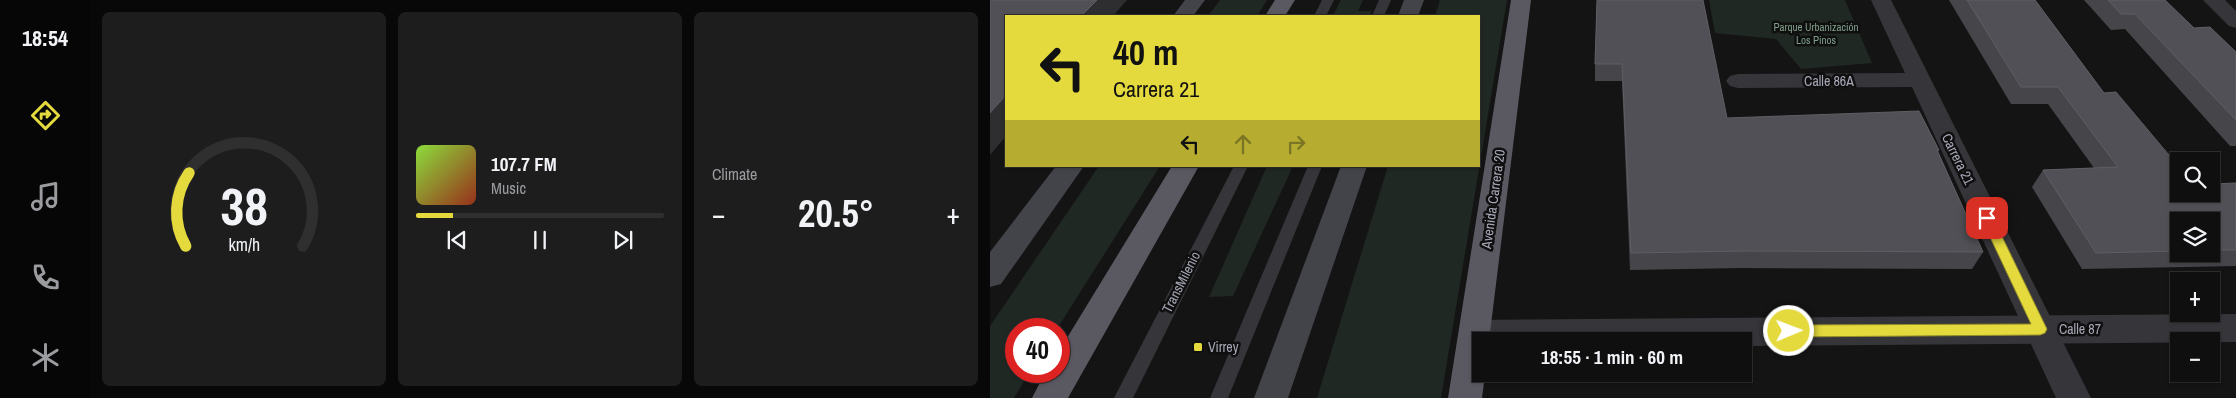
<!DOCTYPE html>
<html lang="en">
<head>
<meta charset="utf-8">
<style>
	:root { --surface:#0f0f10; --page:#1d1d1e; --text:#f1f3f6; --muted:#9b9c9f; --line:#2f2f30; --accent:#e4d93d }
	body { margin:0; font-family:"Archivo Narrow",sans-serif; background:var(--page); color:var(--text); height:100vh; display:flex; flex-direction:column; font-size:19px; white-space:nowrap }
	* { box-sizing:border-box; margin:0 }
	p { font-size:16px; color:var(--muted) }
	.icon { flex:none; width:28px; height:28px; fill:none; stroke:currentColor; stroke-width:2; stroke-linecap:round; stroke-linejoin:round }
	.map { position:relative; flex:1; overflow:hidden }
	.side { display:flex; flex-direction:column; gap:12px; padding:12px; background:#080809; width:900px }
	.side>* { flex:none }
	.guide { position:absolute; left:15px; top:15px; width:475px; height:152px; border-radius:0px; box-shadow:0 1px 4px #0004,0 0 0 1px var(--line); background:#e4d93d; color:#111; overflow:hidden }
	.buttons { position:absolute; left:1180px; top:152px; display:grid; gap:10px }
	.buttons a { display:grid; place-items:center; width:50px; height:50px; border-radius:0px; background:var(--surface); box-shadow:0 1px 4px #0004,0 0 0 1px var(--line); font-size:25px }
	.speed { position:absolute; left:15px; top:318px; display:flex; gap:10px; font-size:25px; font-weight:700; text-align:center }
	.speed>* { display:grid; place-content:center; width:65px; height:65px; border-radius:50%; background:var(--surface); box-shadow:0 1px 4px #0004,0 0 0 1px var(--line); line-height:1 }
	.speed .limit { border:8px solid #d22; background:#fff; color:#111 }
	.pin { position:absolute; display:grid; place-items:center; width:42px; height:42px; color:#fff; margin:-21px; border-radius:10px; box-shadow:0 2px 8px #0006 }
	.me { position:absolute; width:55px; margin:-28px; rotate:89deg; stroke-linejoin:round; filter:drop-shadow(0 0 4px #0008) }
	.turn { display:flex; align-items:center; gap:18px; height:105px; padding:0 25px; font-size:22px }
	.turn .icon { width:65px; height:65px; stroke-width:2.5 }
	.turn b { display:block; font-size:35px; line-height:42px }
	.lanes { display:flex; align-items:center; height:48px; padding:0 25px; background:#0003; justify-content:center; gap:25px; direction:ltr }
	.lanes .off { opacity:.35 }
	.big { font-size:38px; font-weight:700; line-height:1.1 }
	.side .card { flex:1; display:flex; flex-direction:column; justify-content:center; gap:8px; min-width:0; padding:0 18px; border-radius:8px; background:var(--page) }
	.side .dial { align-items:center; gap:0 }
	.dial svg { height:130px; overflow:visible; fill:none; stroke:var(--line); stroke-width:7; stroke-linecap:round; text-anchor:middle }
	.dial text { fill:var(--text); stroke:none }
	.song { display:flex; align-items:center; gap:15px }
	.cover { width:60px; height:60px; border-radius:8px; background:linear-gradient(135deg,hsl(90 70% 55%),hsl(10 70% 35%)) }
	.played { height:5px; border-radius:2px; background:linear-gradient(90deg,var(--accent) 15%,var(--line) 15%) }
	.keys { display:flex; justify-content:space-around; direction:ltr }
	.heat { display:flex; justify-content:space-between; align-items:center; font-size:28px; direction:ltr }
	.side .tiles { flex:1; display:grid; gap:12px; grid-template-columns:repeat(3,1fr) }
	.trip { position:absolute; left:482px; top:332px; width:280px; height:50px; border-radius:0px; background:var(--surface); box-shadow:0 1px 4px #0004,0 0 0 1px var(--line); font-weight:700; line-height:50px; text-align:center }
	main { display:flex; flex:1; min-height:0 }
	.tabs { display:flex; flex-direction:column; width:90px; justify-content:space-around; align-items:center; background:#060606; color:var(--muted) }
	.tabs .icon { width:35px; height:35px }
	.tabs .selected { color:var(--accent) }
	.tabs b { font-size:22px; color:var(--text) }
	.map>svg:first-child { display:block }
	.green { fill:#202823 }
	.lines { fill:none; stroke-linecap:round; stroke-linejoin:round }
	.service { fill:#36353a; fill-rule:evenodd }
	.minor { fill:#36353a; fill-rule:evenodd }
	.tertiary { fill:#36353a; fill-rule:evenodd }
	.secondary { fill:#43434a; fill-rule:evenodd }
	.trunk { fill:#5a5962; fill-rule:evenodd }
	.wall { fill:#46454a; fill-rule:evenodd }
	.shaded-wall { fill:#2e2d30 }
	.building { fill:#515056; stroke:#5e5e64 }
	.route { fill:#e4d93d; stroke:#948d28 }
	.poi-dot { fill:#e4d93d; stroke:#0f0f10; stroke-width:2 }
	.labels { text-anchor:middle; stroke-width:5; stroke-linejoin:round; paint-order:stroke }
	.far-park-label { font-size:11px; fill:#7f9e89; stroke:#0f0f10 }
	.street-label { font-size:14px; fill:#a6a7b5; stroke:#0f0f10 }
	.poi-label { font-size:14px; fill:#a6a7b5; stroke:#0f0f10; text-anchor:start }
</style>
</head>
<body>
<main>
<nav class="tabs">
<b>18:54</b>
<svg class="icon selected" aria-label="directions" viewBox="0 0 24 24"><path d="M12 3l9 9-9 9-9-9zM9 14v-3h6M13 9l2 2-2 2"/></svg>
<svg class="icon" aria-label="music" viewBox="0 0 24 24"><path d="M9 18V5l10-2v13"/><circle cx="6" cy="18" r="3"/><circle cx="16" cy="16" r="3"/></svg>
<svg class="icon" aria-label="phone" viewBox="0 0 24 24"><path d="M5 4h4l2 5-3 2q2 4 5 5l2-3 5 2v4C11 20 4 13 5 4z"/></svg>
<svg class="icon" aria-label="climate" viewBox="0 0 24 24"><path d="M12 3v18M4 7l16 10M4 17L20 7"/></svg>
</nav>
<section class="side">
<div class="tiles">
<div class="card dial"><svg viewBox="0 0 100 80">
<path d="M14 69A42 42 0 1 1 86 69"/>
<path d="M14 69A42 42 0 0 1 16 24" stroke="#e4d93d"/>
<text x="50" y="56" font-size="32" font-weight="700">38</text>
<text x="50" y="72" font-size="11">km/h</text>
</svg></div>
<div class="card">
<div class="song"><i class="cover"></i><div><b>107.7 FM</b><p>Music</p></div></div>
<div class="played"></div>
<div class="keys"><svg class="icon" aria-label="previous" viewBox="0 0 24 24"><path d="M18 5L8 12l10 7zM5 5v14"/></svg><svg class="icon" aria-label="pause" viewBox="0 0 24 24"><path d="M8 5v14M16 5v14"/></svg><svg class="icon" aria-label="next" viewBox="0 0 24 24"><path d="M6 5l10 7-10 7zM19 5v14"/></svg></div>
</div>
<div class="card"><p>Climate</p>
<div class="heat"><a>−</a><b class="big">20.5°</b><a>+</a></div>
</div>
</div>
</section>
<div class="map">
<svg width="1246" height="398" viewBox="0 0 1246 398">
	<rect width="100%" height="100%" fill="#141415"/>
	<path class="green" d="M230 0H277L267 16H218Z
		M351 0H373L368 11H382L379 16H343Z
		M450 0H517L451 398H327L398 166H489V16H445Z
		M719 0H855L882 63 811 69 786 39 725 33Z
		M109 166H170L67 329H26V371H40L24 398H0V326Z
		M277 166H303L243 296 219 297Z"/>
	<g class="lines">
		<path class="service" d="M332 0H344L336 16H324Z
			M389 0H401L394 16H382Z
			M244 166H258L143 398H124Z
			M318 166H332L238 398H220Z"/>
		<path class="minor" d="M881 0H901L1101 398H1066L922 87 748 88 740 86 736 81 740 76 748 74 915 73Z"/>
		<path class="tertiary" d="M1213 0H1235L1246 11V28L1239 26Z
			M1246 314V342L754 346V341H491V348H484L473 344 468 334 473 324 484 320Z"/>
		<path class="secondary" d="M195 0H215L203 16H183Z
			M414 0H434L428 16H408Z
			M66 166H94L11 284 0 287V252Z
			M351 166H377L298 398H264Z"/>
		<path class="trunk" d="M285 0H305L295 16H275Z
			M521 0H541L499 341H491V374H495L492 398H458Z
			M182 166H209L78 398H42L56 371H69V351Z"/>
	</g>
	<path class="wall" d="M607 0 737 118 949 150 948 152 993 252 982 269 750 268 640 270 632 81H605V64Z
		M959 0H1045L1189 194 1246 183V266L1092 269 1042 187 1053 170 1104 168 1058 104H1021ZM1189 221H1221V254H1189Z
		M1094 0H1175L1204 28 1246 52V146H1240L1135 29 1121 30Z"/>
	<path class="shaded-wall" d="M107 0H137L123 16H91Z
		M16 95V136L0 155V113Z"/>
	<path class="building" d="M0 0H107L91 16H16V95L0 113Z
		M607 0H713L737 118 929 111 949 150H947L993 252 754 251 641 253 632 64H605Z
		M977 0H1045L1114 93 1126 92 1189 167V194H1221V184L1246 183V250H1221V221H1189V251L1106 253 1053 170 1128 167 1068 87H1031Z
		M1118 0H1175L1204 28 1220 27 1246 52V120L1145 14H1131Z"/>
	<path class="route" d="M997 214 1003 218 1055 325 1057 329 1055 333 1050 335 799 337 794 335 792 331 794 327 799 325 1041 324 991 218Z"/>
	<rect class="poi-dot" x="203" y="342" width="10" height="10" rx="2.5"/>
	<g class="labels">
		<g class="far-park-label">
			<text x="826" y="31">Parque Urbanización<tspan x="826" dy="13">Los Pinos</tspan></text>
		</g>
		<g class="street-label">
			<text x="839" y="86">Calle 86A</text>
			<text transform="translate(968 159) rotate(64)" y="5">Carrera 21</text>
			<text transform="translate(503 199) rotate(-82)" y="5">Avenida Carrera 20</text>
			<text transform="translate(191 282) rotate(-63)" y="5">TransMilenio</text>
			<text x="1090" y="334">Calle 87</text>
		</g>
		<g class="poi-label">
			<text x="218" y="352">Virrey</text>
		</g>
	</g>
</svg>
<div class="buttons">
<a><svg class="icon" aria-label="search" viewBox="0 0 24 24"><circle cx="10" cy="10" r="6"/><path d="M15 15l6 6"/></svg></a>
<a><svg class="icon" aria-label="layers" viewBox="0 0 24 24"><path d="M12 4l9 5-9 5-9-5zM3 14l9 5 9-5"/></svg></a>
<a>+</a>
<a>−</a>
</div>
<div class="speed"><div class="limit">40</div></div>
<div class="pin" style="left:997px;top:218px;background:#d93025"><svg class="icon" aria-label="arrive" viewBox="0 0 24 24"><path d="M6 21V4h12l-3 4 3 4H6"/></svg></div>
<svg class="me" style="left:799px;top:331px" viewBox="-20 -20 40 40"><circle r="17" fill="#e4d93d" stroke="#fff" stroke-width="3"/><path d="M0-11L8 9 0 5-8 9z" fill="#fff"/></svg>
<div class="trip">18:55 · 1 min · 60 m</div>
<div class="guide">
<div class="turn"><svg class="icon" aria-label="left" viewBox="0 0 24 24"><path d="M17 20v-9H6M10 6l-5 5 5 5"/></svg><div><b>40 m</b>Carrera 21</div></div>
<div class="lanes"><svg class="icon" aria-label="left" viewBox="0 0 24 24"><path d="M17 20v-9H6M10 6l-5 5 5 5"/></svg><svg class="icon off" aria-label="ahead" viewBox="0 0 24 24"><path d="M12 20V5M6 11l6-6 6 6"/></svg><svg class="icon off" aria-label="right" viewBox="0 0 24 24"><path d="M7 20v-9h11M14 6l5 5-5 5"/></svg></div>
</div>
</div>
</main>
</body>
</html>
